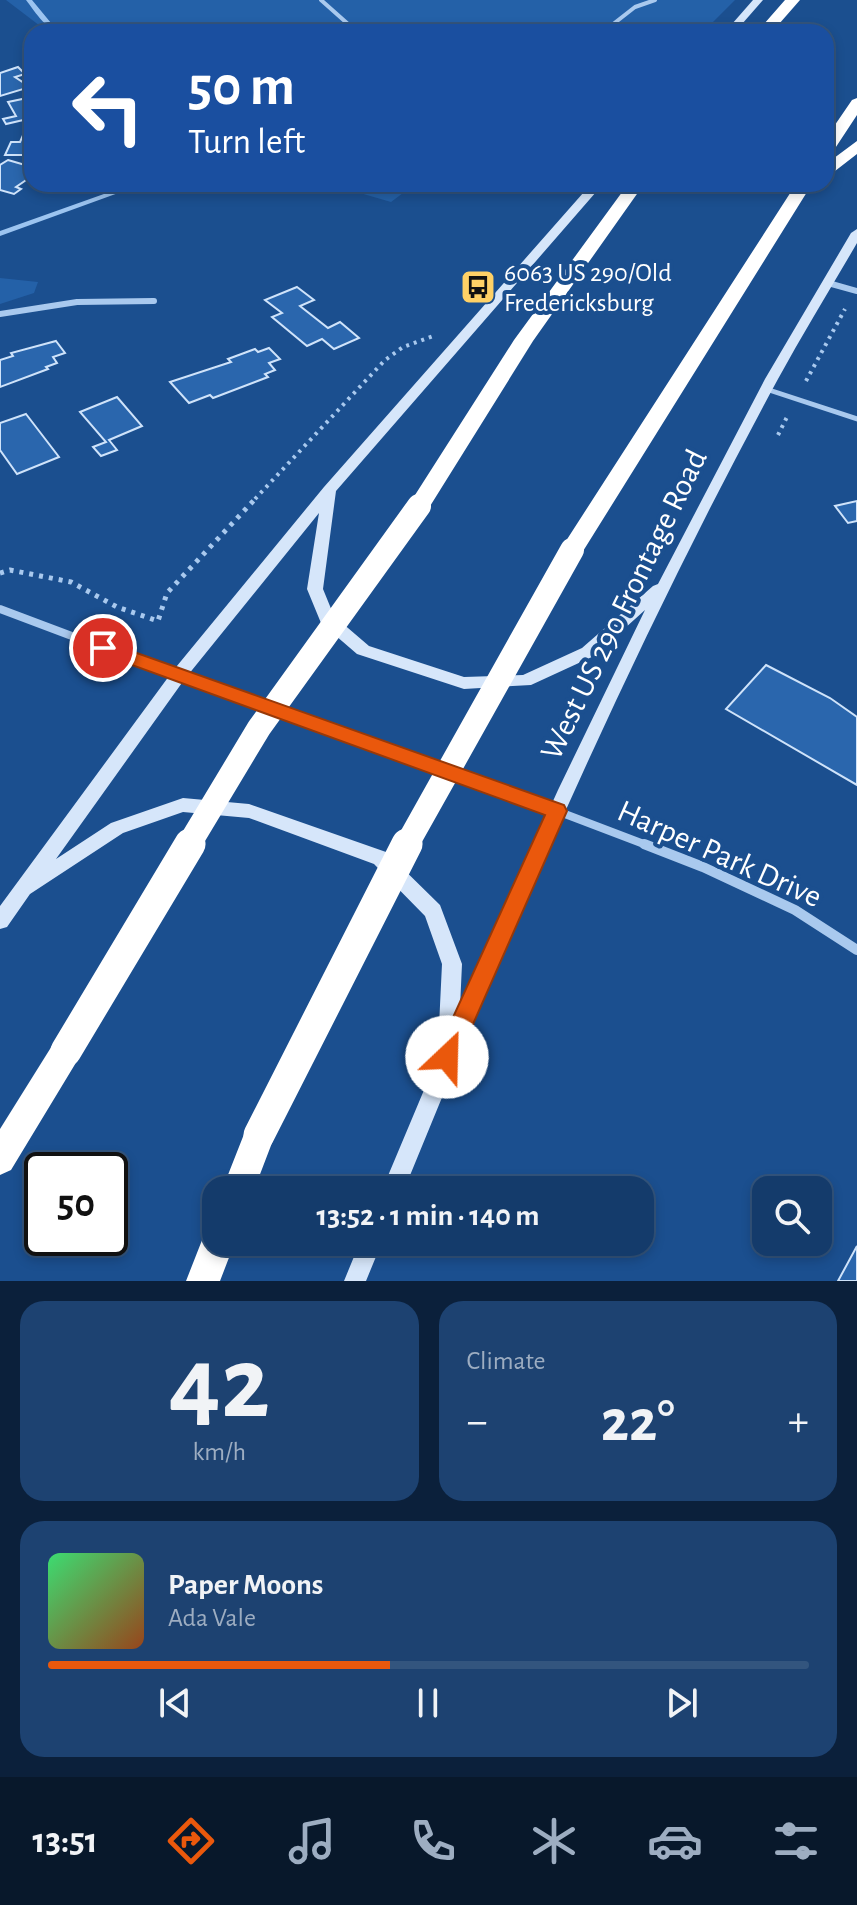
<!DOCTYPE html>
<html lang="en">
<head>
<meta charset="utf-8">
<style>
	:root { --surface:#143b6b; --page:#1d4271; --text:#f1f3f6; --muted:#9dadc1; --line:#33557e; --accent:#ea580c }
	body { margin:0; font-family:"Alegreya Sans",sans-serif; background:var(--page); color:var(--text); height:100vh; display:flex; flex-direction:column; font-size:30px; white-space:nowrap }
	* { box-sizing:border-box; margin:0 }
	p { font-size:26px; color:var(--muted) }
	.icon { flex:none; width:44px; height:44px; fill:none; stroke:currentColor; stroke-width:2; stroke-linecap:round; stroke-linejoin:round }
	.map { position:relative; height:1281px; overflow:hidden }
	.drawer { display:flex; flex-direction:column; gap:20px; padding:20px; background:#0b203b; flex:1 }
	.drawer>* { flex:none }
	.banner { position:absolute; left:24px; top:24px; width:810px; height:168px; border-radius:24px; box-shadow:0 4px 12px #0003,0 0 0 2px var(--line); background:#1a4fa0; color:#fff; overflow:hidden }
	.tools { position:absolute; left:752px; top:1176px; display:grid; gap:16px }
	.tools a { display:grid; place-items:center; width:80px; height:80px; border-radius:16px; background:var(--surface); box-shadow:0 4px 12px #0003,0 0 0 2px var(--line); font-size:40px }
	.speed { position:absolute; left:24px; top:1152px; display:flex; gap:16px; font-size:40px; font-weight:700; text-align:center }
	.speed>* { display:grid; place-content:center; width:104px; height:104px; border-radius:50%; background:var(--surface); box-shadow:0 4px 12px #0003,0 0 0 2px var(--line); line-height:1 }
	.speed .limit { border:4px solid #111; border-radius:12px; background:#fff; color:#111 }
	.pin { position:absolute; display:grid; place-items:center; width:68px; height:68px; color:#fff; margin:-34px; border:4px solid #fff; border-radius:50%; box-shadow:0 2px 8px #0007 }
	.me { position:absolute; width:88px; margin:-44px; rotate:24deg; stroke-linejoin:round; filter:drop-shadow(0 0 6px #0008) }
	.turn { display:flex; align-items:center; gap:28px; height:168px; padding:0 32px; font-size:36px }
	.turn .icon { width:104px; height:104px; stroke-width:2.5 }
	.turn b { display:block; font-size:56px; line-height:68px }
	.big { font-size:60px; font-weight:700; line-height:1.1 }
	.drawer .tile { flex:1; display:flex; flex-direction:column; justify-content:center; gap:12px; min-width:0; padding:0 28px; border-radius:24px; background:var(--page) }
	.drawer .dial { align-items:center; gap:0 }
	.dial b { font-size:104px; line-height:1 }
	.song { display:flex; align-items:center; gap:24px }
	.cover { width:96px; height:96px; border-radius:12px; background:linear-gradient(135deg,hsl(140 70% 55%),hsl(20 70% 35%)) }
	.played { height:8px; border-radius:4px; background:linear-gradient(90deg,var(--accent) 45%,var(--line) 45%) }
	.keys { display:flex; justify-content:space-around; direction:ltr }
	.heat { display:flex; justify-content:space-between; align-items:center; font-size:44px; direction:ltr }
	.drawer .tiles { flex:1; display:grid; gap:20px; grid-template-columns:1fr 1fr }
	.tile:last-child { grid-column:span 2 }
	.trip { position:absolute; left:202px; top:1176px; width:452px; height:80px; border-radius:24px; background:var(--surface); box-shadow:0 4px 12px #0003,0 0 0 2px var(--line); font-weight:700; line-height:80px; text-align:center }
	.tabs { display:flex; height:128px; justify-content:space-around; align-items:center; background:#08182b; color:var(--muted) }
	.tabs .icon { width:56px; height:56px }
	.tabs .active { color:var(--accent) }
	.tabs b { font-size:36px; color:var(--text) }
	.map>svg:first-child { display:block }
	.green { fill:#2461a8 }
	.lines { fill:none; stroke-linecap:round; stroke-linejoin:round }
	.stream { fill:#9cc4f0; fill-rule:evenodd }
	.building { fill:#2a66ad; stroke:#cfe3fa; stroke-width:2 }
	.path-far1 { stroke:#a9c9ee; stroke-width:4; stroke-dasharray:3 5; stroke-linecap:butt }
	.path { stroke:#a9c9ee; stroke-width:5; stroke-dasharray:4 6; stroke-linecap:butt }
	.service-far1 { stroke:#a9c9ee; stroke-width:4 }
	.service { stroke:#a9c9ee; stroke-width:5 }
	.minor-far2 { stroke:#a9c9ee; stroke-width:6 }
	.minor-far1 { stroke:#a9c9ee; stroke-width:8 }
	.minor { stroke:#a9c9ee; stroke-width:10 }
	.tertiary { fill:#a9c9ee; fill-rule:evenodd }
	.secondary { fill:#d6e6fa; fill-rule:evenodd }
	.motorway { fill:#fff; fill-rule:evenodd }
	.motorway-bridge-far1 { stroke:#fff; stroke-width:24 }
	.motorway-bridge { stroke:#fff; stroke-width:31 }
	.route { fill:#ea580c; stroke:#983908; stroke-width:2 }
	.labels { text-anchor:middle; stroke-width:8; stroke-linejoin:round; paint-order:stroke }
	.far-poi-label { font-size:26px; fill:#fff; stroke:#1b4f8f; text-anchor:start }
	.street-label { font-size:32px; fill:#fff; stroke:#1b4f8f }
</style>
</head>
<body>
<div class="map">
<svg width="857" height="1281" viewBox="0 0 857 1281">
	<rect width="100%" height="100%" fill="#1b4f8f"/>
	<path class="green" d="M6 0H735L703 32H48Z
		M329 184H415L391 202Z
		M0 278 38 282 34 293 0 304Z"/>
	<g class="lines">
		<path class="stream" d="M26 0H32L51 23 64 32C47 32 36 13 26 0Z
			M132 184H143L0 236V231Z"/>
	</g>
	<path class="building" d="M18 67 25 74 15 77 30 87 0 96V73Z
		M32 97V118L6 124 3 119 16 116 8 102Z
		M24 133H32V155H5L11 142H20Z
		M8 160 32 167V176L16 187 21 189 14 194 0 190V165Z
		M297 287 314 300 300 306 328 328 340 322 359 338 334 349 322 339 307 346 272 317 282 313 265 300Z
		M56 341 65 353 53 357 57 363 46 367 48 369 0 387V360L13 356 11 353Z
		M269 348 280 359 269 363 275 370 265 374 268 377 213 398 210 395 189 403 170 382 231 362 228 359 255 349 258 352Z
		M117 397 142 426 109 440 117 450 101 456 93 447 106 442 80 412Z
		M26 414 59 457 17 474 0 450V423Z
		M857 501V521L848 523 835 506Z
		M766 665 830 698 857 717V785L726 709Z
		M857 1246V1281H838Z"/>
	<g class="lines">
		<path class="path-far1" d="M806 381 845 309
			M778 435 788 415
			M255 499 385 360 403 347 433 336"/>
		<path class="path" d="M0 573 10 570 71 582 117 607 158 621 167 593 257 497"/>
		<path class="service-far1" d="M321 0 357 32
			M603 32 635 7 655 0"/>
		<path class="service" d="M766 389 857 419"/>
		<path class="minor-far2" d="M828 283 857 291
			M0 314 77 302 154 301"/>
		<path class="minor-far1" d="M0 609 178 676
			M557 811 649 846"/>
		<path class="minor" d="M644 844 703 867 795 910 857 950"/>
		<path class="tertiary" d="M178 671 563 806 565 811 563 816 557 817 173 680 171 676 173 672Z"/>
		<path class="secondary" d="M753 0H763L735 32H725Z
			M591 184H603L336 491 323 589 334 616 369 646 464 677 523 675 582 648 653 586 658 584 765 379 851 233 857 229V243C831 288 803 333 778 379 636 640 516 915 404 1190H382L440 1052 438 1047 442 964 425 916 374 864 249 818 183 812 123 833 30 894 7 927 0 929V906L172 672 324 487ZM319 513 307 589 321 623 357 654 464 689 531 685 594 656 645 610 558 790 460 1007 462 964 440 905 386 852 249 804 183 798 111 823 56 859 184 680Z
			M360 1242H382L366 1281H344Z"/>
		<path class="motorway" d="M785 0H800L772 32H757Z
			M857 98V115L832 153 826 155V138L852 100Z
			M857 141V154L826 178V164Z
			M628 184H644L533 341 427 511H411L408 506 514 340Z
			M796 184H812L580 556H564L561 550 564 544Z
			M66 1037 77 1041 81 1051 77 1061 11 1170 0 1175V1129L55 1041Z
			M259 1119 270 1124 275 1135 254 1190H222L248 1124Z
			M216 1226V1242H235L220 1281H186L206 1230Z"/>
		<path class="motorway-bridge-far1" d="M188 846 259 728 419 506
			M406 846 572 550"/>
		<path class="motorway-bridge" d="M66 1051 190 844
			M259 1135 407 844"/>
	</g>
	<path class="route" d="M103 641 564 805 567 811 455 1065 447 1068 439 1065 435 1057 545 815 96 652 94 648 96 643Z"/>
	<defs>
		<symbol id="bus-square" viewBox="-11 -11 22 22"><rect x="-9" y="-9" width="18" height="18" rx="4" fill="#ffd166" stroke="#1b4f8f"/><path d="M-5-6H5V4H4V6H2V4H-2V6H-4V4H-5ZM-3.5-4V0h7V-4ZM-3.5 1.2v1.5H-2V1.2ZM2 1.2v1.5H3.5V1.2Z" fill="#111"/></symbol>
	</defs>
	<g fill-rule="evenodd">
		<use href="#bus-square" x="458" y="267" width="40" height="40"/>
	</g>
	<g class="labels">
		<g class="far-poi-label">
			<text x="504" y="281">6063 US 290/Old<tspan x="504" dy="30">Fredericksburg</tspan></text>
		</g>
		<g class="street-label">
			<text transform="translate(623 604) rotate(-64)" y="11">West US 290 Frontage Road</text>
			<text transform="translate(720 853) rotate(24)" y="11">Harper Park Drive</text>
		</g>
	</g>
</svg>
<div class="tools">
<a><svg class="icon" aria-label="search" viewBox="0 0 24 24"><circle cx="10" cy="10" r="6"/><path d="M15 15l6 6"/></svg></a>
</div>
<div class="speed"><div class="limit">50</div></div>
<div class="pin" style="left:103px;top:648px;background:#d93025"><svg class="icon" aria-label="arrive" viewBox="0 0 24 24"><path d="M6 21V4h12l-3 4 3 4H6"/></svg></div>
<svg class="me" style="left:447px;top:1057px" viewBox="-20 -20 40 40"><circle r="19" fill="#fff"/><path d="M0-13L10 11 0 6-10 11z" fill="#ea580c"/></svg>
<div class="trip">13:52 · 1 min · 140 m</div>
<div class="banner">
<div class="turn"><svg class="icon" aria-label="left" viewBox="0 0 24 24"><path d="M17 20v-9H6M10 6l-5 5 5 5"/></svg><div><b>50 m</b>Turn left</div></div>
</div>
</div>
<section class="drawer">
<div class="tiles">
<div class="tile dial"><b>42</b><p>km/h</p></div>
<div class="tile"><p>Climate</p>
<div class="heat"><a>−</a><b class="big">22°</b><a>+</a></div>
</div>
<div class="tile">
<div class="song"><i class="cover"></i><div><b>Paper Moons</b><p>Ada Vale</p></div></div>
<div class="played"></div>
<div class="keys"><svg class="icon" aria-label="previous" viewBox="0 0 24 24"><path d="M18 5L8 12l10 7zM5 5v14"/></svg><svg class="icon" aria-label="pause" viewBox="0 0 24 24"><path d="M8 5v14M16 5v14"/></svg><svg class="icon" aria-label="next" viewBox="0 0 24 24"><path d="M6 5l10 7-10 7zM19 5v14"/></svg></div>
</div>
</div>
</section>
<nav class="tabs">
<b>13:51</b>
<svg class="icon active" aria-label="directions" viewBox="0 0 24 24"><path d="M12 3l9 9-9 9-9-9zM9 14v-3h6M13 9l2 2-2 2"/></svg>
<svg class="icon" aria-label="music" viewBox="0 0 24 24"><path d="M9 18V5l10-2v13"/><circle cx="6" cy="18" r="3"/><circle cx="16" cy="16" r="3"/></svg>
<svg class="icon" aria-label="phone" viewBox="0 0 24 24"><path d="M5 4h4l2 5-3 2q2 4 5 5l2-3 5 2v4C11 20 4 13 5 4z"/></svg>
<svg class="icon" aria-label="climate" viewBox="0 0 24 24"><path d="M12 3v18M4 7l16 10M4 17L20 7"/></svg>
<svg class="icon" aria-label="car" viewBox="0 0 24 24"><path d="M5 17H2v-5l4-1 3-4h7l3 4 3 1v5h-3M9 17h6M6 11h13"/><circle cx="7" cy="17" r="2"/><circle cx="17" cy="17" r="2"/></svg>
<svg class="icon" aria-label="filters" viewBox="0 0 24 24"><path d="M4 7h16M4 17h16"/><circle cx="9" cy="7" r="2"/><circle cx="15" cy="17" r="2"/></svg>
</nav>
</body>
</html>
